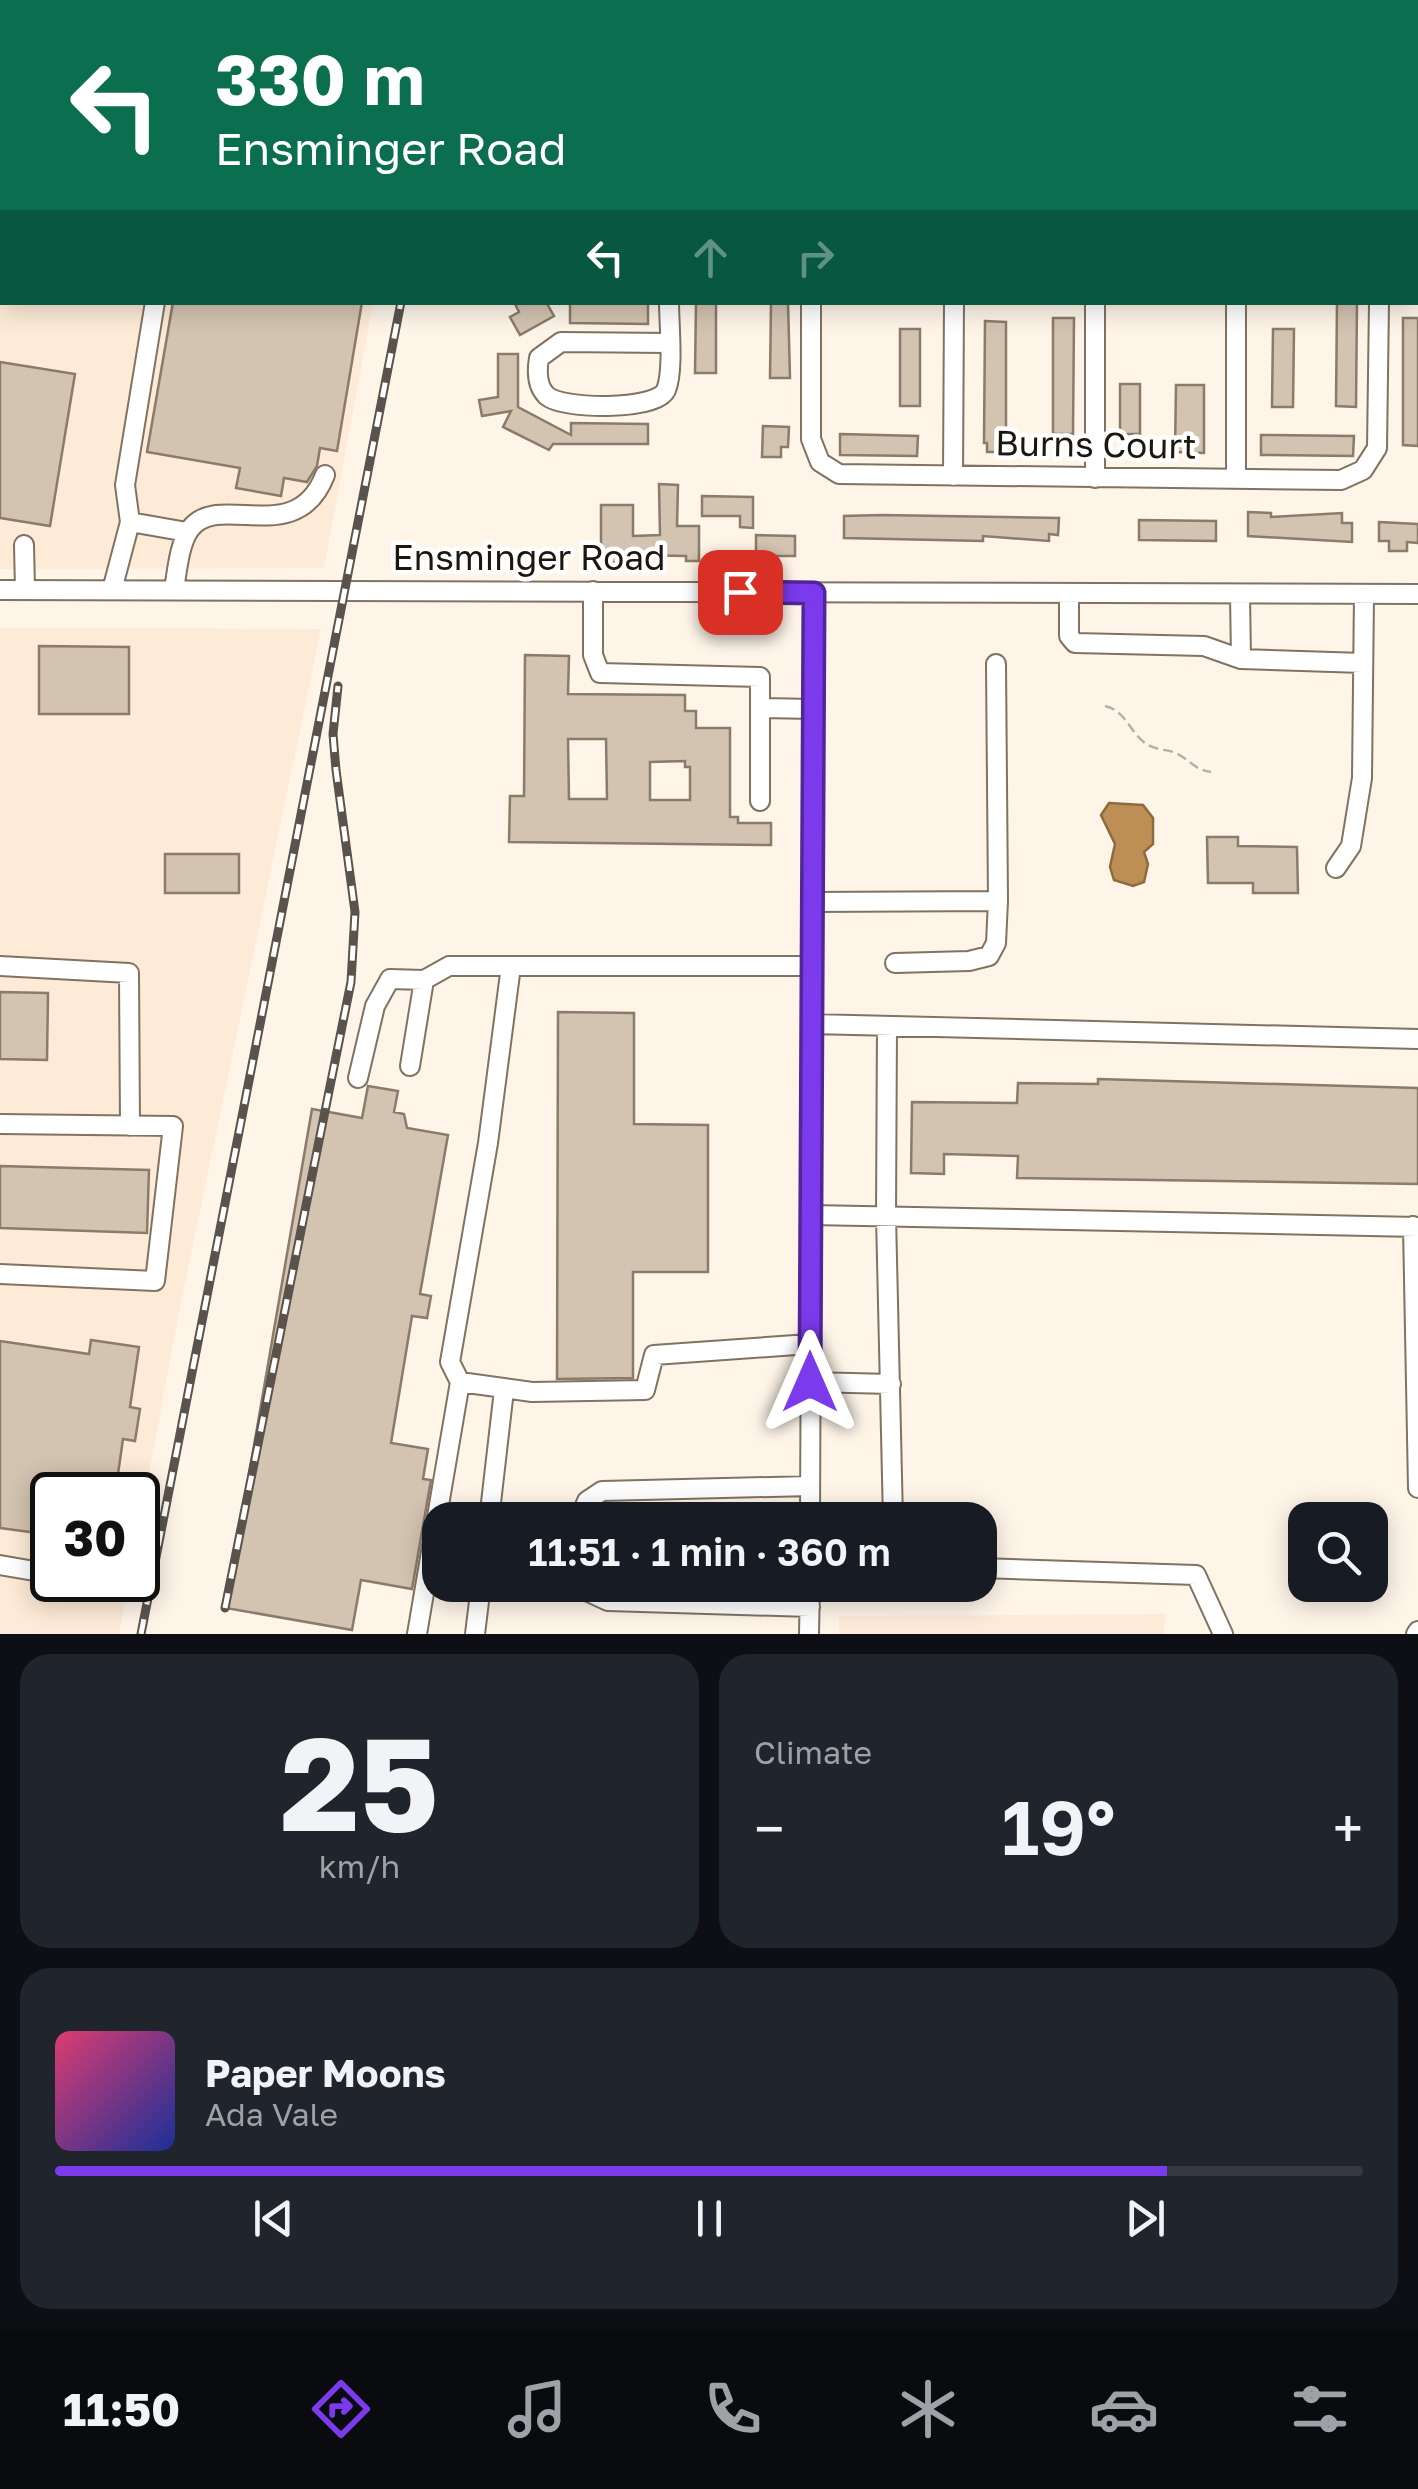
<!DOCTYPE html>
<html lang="en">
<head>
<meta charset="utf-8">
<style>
	:root { --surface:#171b24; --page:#20242c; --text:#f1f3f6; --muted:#9ea1a6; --line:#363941; --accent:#7c3aed }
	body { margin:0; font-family:"Golos Text",sans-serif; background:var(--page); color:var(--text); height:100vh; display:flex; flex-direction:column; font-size:38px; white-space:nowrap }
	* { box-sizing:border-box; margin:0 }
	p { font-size:32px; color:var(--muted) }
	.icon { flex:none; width:55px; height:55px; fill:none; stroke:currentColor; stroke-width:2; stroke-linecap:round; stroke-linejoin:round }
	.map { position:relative; height:1634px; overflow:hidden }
	.side { display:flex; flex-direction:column; gap:20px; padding:20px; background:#0d0f14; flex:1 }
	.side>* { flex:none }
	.hud { position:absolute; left:0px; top:0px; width:1420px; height:305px; box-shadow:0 5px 25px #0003; background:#0b6e4f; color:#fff; overflow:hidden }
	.buttons { position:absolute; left:1288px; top:1502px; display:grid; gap:20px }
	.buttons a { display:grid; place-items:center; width:100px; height:100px; border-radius:20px; background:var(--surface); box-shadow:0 5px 25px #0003; font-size:50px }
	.speed { position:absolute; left:30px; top:1472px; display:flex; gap:20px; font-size:50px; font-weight:700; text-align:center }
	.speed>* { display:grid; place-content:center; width:130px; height:130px; border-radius:50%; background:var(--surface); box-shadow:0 5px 25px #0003; line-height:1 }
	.speed .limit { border:5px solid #111; border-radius:15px; background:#fff; color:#111 }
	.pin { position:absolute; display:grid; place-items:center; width:85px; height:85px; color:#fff; margin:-42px; border-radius:20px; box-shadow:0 5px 15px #0006 }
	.me { position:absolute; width:110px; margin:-55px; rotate:0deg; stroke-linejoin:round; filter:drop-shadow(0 0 8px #0008) }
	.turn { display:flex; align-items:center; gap:35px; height:210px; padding:0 50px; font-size:45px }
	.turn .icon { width:130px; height:130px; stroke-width:2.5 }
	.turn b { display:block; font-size:70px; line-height:85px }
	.lanes { display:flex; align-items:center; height:95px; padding:0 50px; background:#0003; justify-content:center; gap:50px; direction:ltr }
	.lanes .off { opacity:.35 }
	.big { font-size:75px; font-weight:600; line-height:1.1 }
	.side .tile { flex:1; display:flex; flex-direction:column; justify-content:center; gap:15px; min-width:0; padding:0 35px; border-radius:30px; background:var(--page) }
	.side .dial { align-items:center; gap:0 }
	.dial b { font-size:130px; line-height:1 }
	.song { display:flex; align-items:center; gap:30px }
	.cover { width:120px; height:120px; border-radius:15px; background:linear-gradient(135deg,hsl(340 70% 55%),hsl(230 70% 35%)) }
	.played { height:10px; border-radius:5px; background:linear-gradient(90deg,var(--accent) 85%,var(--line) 85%) }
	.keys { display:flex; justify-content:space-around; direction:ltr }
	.heat { display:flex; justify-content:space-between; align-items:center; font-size:55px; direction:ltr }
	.side .tiles { flex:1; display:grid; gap:20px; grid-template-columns:1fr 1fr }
	.tile:last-child { grid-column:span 2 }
	.trip { position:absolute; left:422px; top:1502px; width:575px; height:100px; border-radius:30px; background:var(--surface); box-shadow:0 5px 25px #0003; font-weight:600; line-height:100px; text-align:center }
	.tabs { display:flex; height:160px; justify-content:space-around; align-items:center; background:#090b0e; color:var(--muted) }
	.tabs .icon { width:70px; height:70px }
	.tabs .active { color:var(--accent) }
	.tabs b { font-size:45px; color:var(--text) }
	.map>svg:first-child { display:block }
	.built { fill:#fdebd7 }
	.water { fill:#be8f55; stroke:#8d6b40; stroke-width:2.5 }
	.building { fill:#d3c3b1; stroke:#8a7b6a; stroke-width:2.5; fill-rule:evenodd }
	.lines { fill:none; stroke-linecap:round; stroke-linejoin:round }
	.minor-casing { stroke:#817261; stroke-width:22 }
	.path { stroke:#b8b0a5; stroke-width:2.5; stroke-dasharray:10 5; stroke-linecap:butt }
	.minor { stroke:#fff; stroke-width:18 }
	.rail-casing { stroke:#5b534b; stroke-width:9 }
	.rail { stroke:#fff; stroke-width:5; stroke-dasharray:15; stroke-linecap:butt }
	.route-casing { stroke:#51269a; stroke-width:25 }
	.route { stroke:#7c3aed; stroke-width:18 }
	.labels { text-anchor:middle; stroke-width:9; stroke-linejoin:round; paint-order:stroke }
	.street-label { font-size:35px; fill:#1c160f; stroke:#fff }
</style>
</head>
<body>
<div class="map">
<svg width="1418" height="1634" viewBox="0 0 1418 1634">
	<rect width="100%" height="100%" fill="#fef4e8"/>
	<path class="built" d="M0 0H182L2 2V156Z
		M0 217 2 302 373 303 324 568 0 569Z
		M0 628 321 629 179 1312 138 1533V1495H52V1580H129L119 1634H0Z
		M1166 1614 1163 1634H839V1616Z"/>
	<path class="water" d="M1109 803 1143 805 1153 818V844L1144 852 1148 864 1144 882 1133 886 1114 880 1110 867 1115 844 1101 815Z"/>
	<path class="building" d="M173 302H362L337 451 320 448 317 466 307 482 284 478 281 496 236 488 240 468 147 452Z
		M514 302H546L554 316 520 335 510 317 519 312Z
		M570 302 648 303V324L570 323Z
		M696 302H716V373H695Z
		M771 302H788L790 378H770Z
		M1337 302H1357L1356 407 1336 406Z
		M1053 318H1074L1073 434H1053Z
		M1403 318H1418V446L1403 445Z
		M985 321 1006 322V452H987V443H984Z
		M900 329H920V406H900Z
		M1273 329H1294L1293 407H1272Z
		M498 354H518V407L571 435V423L648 424V444H553L549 450 503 427 511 411 482 416 479 400 498 397Z
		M0 362 75 374 50 526 0 518Z
		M1120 384H1140V434H1120Z
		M1176 385H1204V453L1175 452Z
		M763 426 789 427 788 447H781V457H762Z
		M840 434 918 436 917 456 840 455Z
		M1261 435 1354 436 1353 456 1261 455Z
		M659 484 678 485 677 526H699V561H686V556L632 555V563L601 562V505H633V536L660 535Z
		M702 496 753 497V528L740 527V516H702Z
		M1248 512 1271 513V517L1342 513V523H1352V542L1248 536Z
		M882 515 1059 518 1058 535 1049 534V541L983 536V541L844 538V516Z
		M1139 520 1216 521V541L1139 540Z
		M1379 522 1418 524V543L1407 542V551H1389V541H1379Z
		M756 535 795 536V556H756Z
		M39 646 129 647V714H39Z
		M525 655 569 656 568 694 685 695V711H696V728H730V817H738V823H771V845L509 842 510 796H524ZM568 739H606L607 799H569ZM685 761V767H690V800H650V762Z
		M1207 837H1238V846L1297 847 1298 893H1253V883H1208Z
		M165 854H239V893H165Z
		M0 992 48 993 47 1060 0 1059Z
		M558 1012 634 1013V1124L708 1125V1272H633V1378L557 1379Z
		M1098 1079 1418 1088V1184L1017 1178 1018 1156 944 1154V1174L911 1173 912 1102 1017 1103 1018 1083 1098 1084Z
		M368 1086 398 1091 394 1112 404 1114 407 1128 448 1135 420 1294 431 1296 427 1318 412 1316 391 1443 428 1449 423 1479 431 1480 412 1589 361 1580 352 1630 226 1608 312 1109 362 1118Z
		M0 1166 149 1170 147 1233 0 1228Z
		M91 1340 139 1347 130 1407 140 1409 135 1441 123 1439 115 1495H52V1535L0 1528V1341L89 1354Z"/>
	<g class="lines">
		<defs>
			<path id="minor" d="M672 0 673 2
				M189 2V0
				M420 2V0
				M812 2V0
				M955 2V0
				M1096 2V0
				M1237 2V0
				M1379 2V0
				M0 30 2 29
				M0 73H2
				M0 145H2
				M811 302V439L820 462 839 474 1341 480 1363 470 1377 448 1379 302
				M669 343 561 342 539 358C537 370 537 386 546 395 560 410 657 411 666 390 674 371 669 324 669 302
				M953 476 954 302
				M1095 478V302
				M1236 479V302
				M130 522 187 532
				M24 545 25 590
				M0 590 1418 594
				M112 590 130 522 125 485 155 302
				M174 590C177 572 179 544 190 529 219 490 296 550 325 475
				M593 591V655L600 673 760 677V708L814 709
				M1069 594V636L1075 643 1204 646 1241 659
				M1240 594 1241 659 1363 663
				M760 801V708
				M1336 868 1351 846 1362 778 1364 594
				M812 902 998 901 996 664
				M895 963 969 961 989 956 996 943 998 901
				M0 966 129 973 130 1126
				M511 966 488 1143 450 1362 460 1382 532 1392 645 1390 654 1355 810 1344
				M812 1024 1418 1039
				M887 1026 886 1216 893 1520
				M410 1066 424 980
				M358 1078 375 1006 390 979 424 980 449 966H812
				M0 1124 173 1126 155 1281 0 1274
				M811 1215 1418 1227
				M1413 1226 1418 1488
				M810 1382 891 1384
				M489 1520 504 1390
				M579 1520 587 1501 602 1491 810 1486
				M810 1520 814 593
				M0 1565 52 1574
				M980 1568 1196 1575 1223 1634
				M580 1585V1588L608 1601 810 1607
				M417 1634 460 1382
				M475 1634 481 1585
				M809 1634 810 1585
				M1416 1634 1418 1631"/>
		</defs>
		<use href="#minor" class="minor-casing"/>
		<path class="path" d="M1105 706C1126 711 1129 731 1145 743 1154 750 1166 749 1176 753 1190 760 1195 770 1211 772"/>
		<use href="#minor" class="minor"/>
		<defs>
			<path id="rail" d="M471 2V0
				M225 1608 351 982 355 912 336 770 333 734 338 686
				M141 1634 401 302"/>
		</defs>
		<use href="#rail" class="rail-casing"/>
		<use href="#rail" class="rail"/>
	</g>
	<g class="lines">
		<defs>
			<path id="route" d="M740 592 814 593 810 1382"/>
		</defs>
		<use href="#route" class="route-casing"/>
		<use href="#route" class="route"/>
	</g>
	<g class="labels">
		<g class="street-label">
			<text transform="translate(1096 445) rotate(1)" y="12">Burns Court</text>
			<text x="529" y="570">Ensminger Road</text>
		</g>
	</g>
</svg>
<div class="buttons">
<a><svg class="icon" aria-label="search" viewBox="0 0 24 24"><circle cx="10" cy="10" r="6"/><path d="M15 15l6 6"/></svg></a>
</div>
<div class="speed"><div class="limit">30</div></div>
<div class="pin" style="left:740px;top:592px;background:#d93025"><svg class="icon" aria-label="arrive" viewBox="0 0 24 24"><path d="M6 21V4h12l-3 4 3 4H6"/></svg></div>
<svg class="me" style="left:810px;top:1382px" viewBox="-20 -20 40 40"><path d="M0-17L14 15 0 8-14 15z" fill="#7c3aed" stroke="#fff" stroke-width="4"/></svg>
<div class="trip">11:51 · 1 min · 360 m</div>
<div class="hud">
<div class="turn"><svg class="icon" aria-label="left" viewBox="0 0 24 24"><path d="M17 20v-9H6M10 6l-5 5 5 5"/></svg><div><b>330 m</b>Ensminger Road</div></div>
<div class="lanes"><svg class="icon" aria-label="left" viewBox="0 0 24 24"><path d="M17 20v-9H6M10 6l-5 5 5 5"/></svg><svg class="icon off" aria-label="ahead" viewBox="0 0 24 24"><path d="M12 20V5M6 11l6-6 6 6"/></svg><svg class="icon off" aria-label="right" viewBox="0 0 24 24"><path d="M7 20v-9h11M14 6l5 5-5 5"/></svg></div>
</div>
</div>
<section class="side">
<div class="tiles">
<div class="tile dial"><b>25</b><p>km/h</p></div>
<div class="tile"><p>Climate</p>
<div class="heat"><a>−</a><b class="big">19°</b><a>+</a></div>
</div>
<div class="tile">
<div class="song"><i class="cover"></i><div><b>Paper Moons</b><p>Ada Vale</p></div></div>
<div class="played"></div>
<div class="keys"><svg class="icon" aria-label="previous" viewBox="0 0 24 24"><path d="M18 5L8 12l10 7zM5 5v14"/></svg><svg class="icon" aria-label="pause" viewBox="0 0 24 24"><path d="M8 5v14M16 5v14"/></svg><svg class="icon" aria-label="next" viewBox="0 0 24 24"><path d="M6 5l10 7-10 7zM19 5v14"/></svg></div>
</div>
</div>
</section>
<nav class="tabs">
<b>11:50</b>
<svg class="icon active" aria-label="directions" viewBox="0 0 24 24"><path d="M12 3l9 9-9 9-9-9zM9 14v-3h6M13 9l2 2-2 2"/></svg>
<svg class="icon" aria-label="music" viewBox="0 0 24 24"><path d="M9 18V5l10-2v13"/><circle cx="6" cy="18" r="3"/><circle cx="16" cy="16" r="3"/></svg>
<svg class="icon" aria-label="phone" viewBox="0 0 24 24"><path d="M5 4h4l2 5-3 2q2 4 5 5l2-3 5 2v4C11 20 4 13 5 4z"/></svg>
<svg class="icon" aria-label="climate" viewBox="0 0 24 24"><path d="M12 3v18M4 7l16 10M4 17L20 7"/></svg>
<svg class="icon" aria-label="car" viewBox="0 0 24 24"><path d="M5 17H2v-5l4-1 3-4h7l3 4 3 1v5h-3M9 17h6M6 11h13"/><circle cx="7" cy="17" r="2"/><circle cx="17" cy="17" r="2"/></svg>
<svg class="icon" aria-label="filters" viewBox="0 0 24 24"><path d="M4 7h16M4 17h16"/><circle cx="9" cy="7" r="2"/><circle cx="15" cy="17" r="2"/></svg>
</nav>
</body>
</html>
